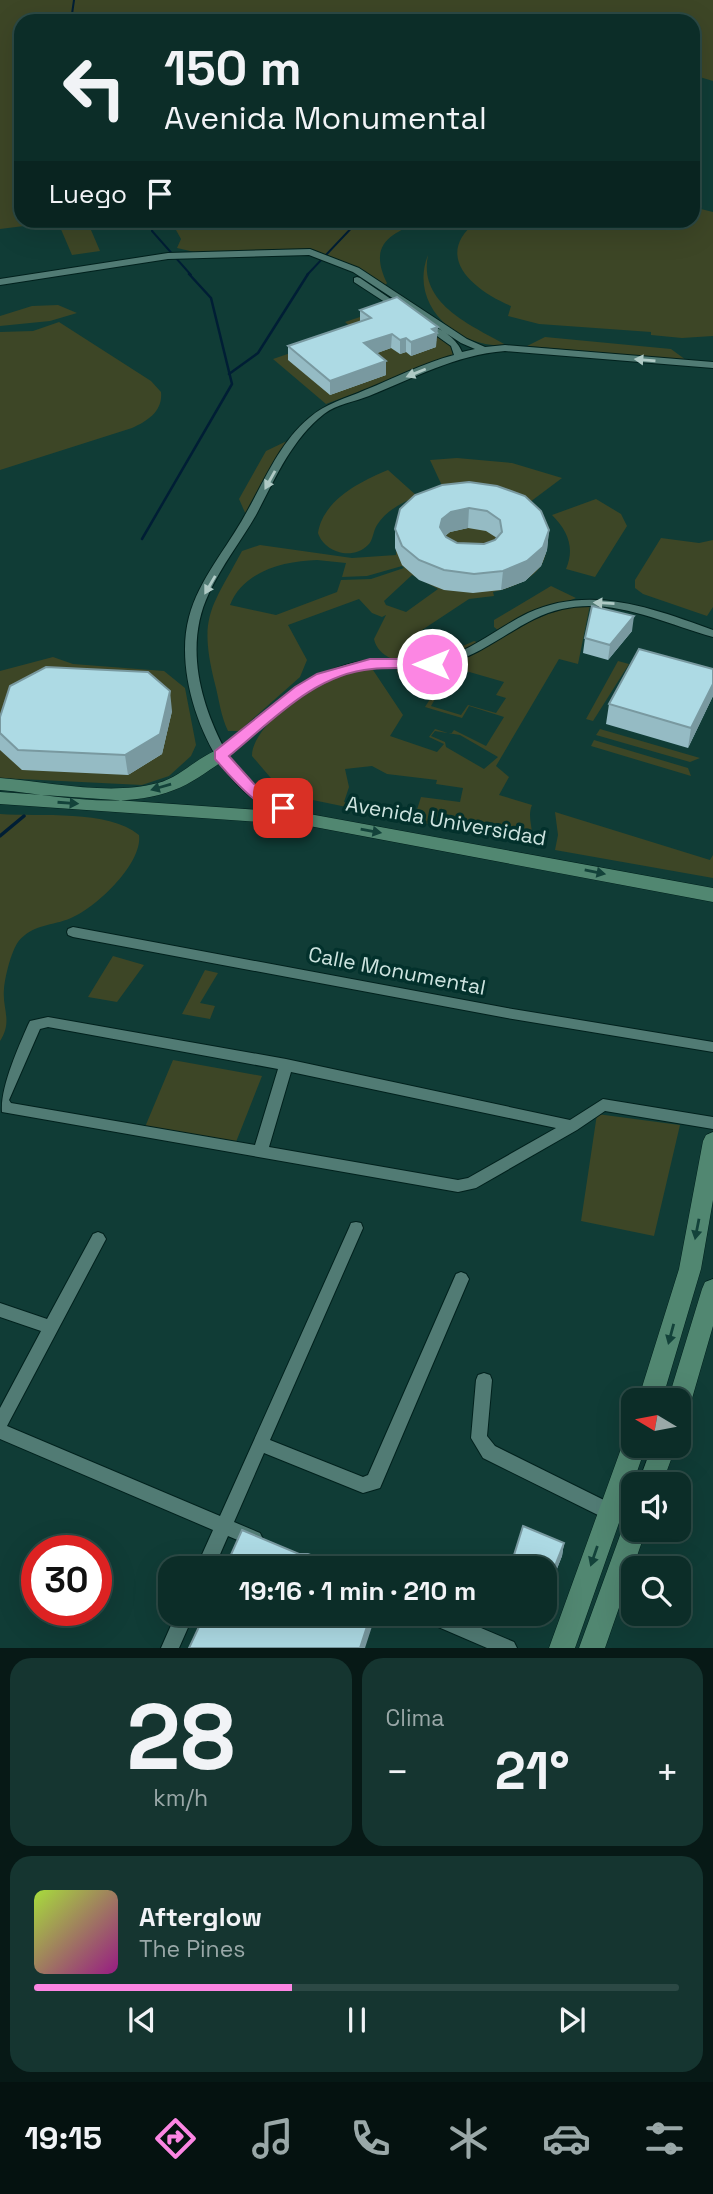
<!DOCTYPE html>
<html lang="es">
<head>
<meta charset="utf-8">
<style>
	:root { --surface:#0c2d28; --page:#153530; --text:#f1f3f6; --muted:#9aa8a8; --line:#2c4945; --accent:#fc86e3 }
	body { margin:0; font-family:"Space Grotesk",sans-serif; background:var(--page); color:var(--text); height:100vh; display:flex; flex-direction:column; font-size:26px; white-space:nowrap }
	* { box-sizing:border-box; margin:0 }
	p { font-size:23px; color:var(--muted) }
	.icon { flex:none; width:38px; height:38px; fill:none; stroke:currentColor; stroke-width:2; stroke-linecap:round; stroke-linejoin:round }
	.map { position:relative; height:1648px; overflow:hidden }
	.drawer { display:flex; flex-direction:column; gap:10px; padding:10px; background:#071916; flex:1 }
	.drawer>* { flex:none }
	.banner { position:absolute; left:14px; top:14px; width:686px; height:214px; border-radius:21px; box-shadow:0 7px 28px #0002,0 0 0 2px var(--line); background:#0c2d28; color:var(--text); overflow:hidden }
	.needle { width:46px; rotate:280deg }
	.buttons { position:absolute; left:621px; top:1388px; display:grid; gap:14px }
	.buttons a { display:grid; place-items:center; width:70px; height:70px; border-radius:14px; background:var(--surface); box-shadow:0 7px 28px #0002,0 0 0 2px var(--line); font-size:35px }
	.speed { position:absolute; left:21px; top:1535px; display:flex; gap:14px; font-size:35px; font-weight:700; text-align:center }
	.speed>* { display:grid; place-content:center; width:91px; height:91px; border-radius:50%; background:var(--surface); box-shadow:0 7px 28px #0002,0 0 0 2px var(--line); line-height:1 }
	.speed .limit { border:10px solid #d22; background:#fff; color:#111 }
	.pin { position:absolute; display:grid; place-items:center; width:60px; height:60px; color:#fff; margin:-30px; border-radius:14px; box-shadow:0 4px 10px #0006 }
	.me { position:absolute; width:77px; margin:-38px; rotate:270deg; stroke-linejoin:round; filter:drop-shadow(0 0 5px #0008) }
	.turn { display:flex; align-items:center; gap:24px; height:147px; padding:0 35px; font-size:32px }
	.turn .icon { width:91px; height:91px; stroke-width:2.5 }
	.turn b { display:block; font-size:49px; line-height:60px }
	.then { display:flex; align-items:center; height:66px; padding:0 35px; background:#0003; gap:14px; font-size:26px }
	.big { font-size:52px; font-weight:600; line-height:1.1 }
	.drawer .tile { flex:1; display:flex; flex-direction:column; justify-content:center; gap:10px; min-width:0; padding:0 24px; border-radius:21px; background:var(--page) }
	.drawer .dial { align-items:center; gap:0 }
	.dial b { font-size:91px; line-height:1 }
	.song { display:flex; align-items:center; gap:21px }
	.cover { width:84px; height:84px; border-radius:10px; background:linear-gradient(135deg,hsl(80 70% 55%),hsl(310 70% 35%)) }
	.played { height:7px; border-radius:4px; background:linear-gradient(90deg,var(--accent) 40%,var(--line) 40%) }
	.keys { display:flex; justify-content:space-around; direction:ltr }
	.heat { display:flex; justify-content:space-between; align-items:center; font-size:38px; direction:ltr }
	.drawer .tiles { flex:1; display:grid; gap:10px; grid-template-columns:1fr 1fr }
	.tile:last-child { grid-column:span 2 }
	.trip { position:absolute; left:158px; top:1556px; width:399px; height:70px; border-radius:21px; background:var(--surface); box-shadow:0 7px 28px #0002,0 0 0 2px var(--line); font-weight:600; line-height:70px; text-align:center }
	.dock { display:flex; height:112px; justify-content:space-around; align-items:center; background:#051210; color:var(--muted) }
	.dock .icon { width:49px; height:49px }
	.dock .active { color:var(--accent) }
	.dock b { font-size:32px; color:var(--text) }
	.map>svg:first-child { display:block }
	.green { fill:#3d4626; fill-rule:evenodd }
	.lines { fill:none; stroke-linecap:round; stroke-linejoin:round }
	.stream-far2 { stroke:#001e35; stroke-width:2 }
	.stream-far1 { stroke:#001e35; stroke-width:2.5 }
	.stream { stroke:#001e35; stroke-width:3.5 }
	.street-casing { stroke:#01211d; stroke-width:2 }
	.secondary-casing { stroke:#01211d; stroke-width:1 }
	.street { fill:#517b74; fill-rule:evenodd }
	.secondary { fill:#518771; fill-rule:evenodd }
	.wall { fill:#95bbc4; fill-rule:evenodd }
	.shaded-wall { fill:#7999a0 }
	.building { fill:#addae4; stroke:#7999a0; stroke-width:2; fill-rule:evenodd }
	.oneway { fill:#afcac5 }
	.oneway2 { fill:#13423a }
	.route { fill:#fc86e3; stroke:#a45794; stroke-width:2 }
	.labels { text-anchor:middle; stroke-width:7; stroke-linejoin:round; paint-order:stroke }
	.street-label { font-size:21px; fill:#cee4e0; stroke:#03312c }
</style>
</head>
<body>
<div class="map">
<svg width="713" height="1648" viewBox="0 0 713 1648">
	<rect width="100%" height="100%" fill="#103c36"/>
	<path class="green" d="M0 0H713V81L693 75V21H82L59 17 69 21H21V220L64 221 0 229Z
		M693 207 713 212V336L682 338 651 335V332L539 324 508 316 511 306C473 290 432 256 477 221L693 220Z
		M160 221H422C390 234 368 244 387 283L384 287 320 254H203L177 248 181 239 176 230Z
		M88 223 100 251 72 255 60 227Z
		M428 255C418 304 471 325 506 345 458 349 408 305 428 255Z
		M399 304 451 343 455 350 451 357 326 404 273 359 355 331 345 322Z
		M58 305 77 313 50 321 0 326V316L32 306Z
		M59 322 151 381 161 392C163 411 148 421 132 428L0 470V332L33 331Z
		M545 337 671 349 686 360 527 346Z
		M291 439 247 517 239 499 266 451Z
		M457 458 512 463 562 478 530 502 444 490 430 460Z
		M388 470 417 496C401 503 386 511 377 525 373 531 373 541 368 545 352 561 324 552 318 533 323 500 361 481 388 470Z
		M596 499 621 514 627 526 595 577 566 569C575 548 568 531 552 515Z
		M422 511 546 544C549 574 517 587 493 592L494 596 469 599 416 634 420 646C438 657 457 649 474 641L479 643C468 649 455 659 443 661 421 665 380 666 374 639L386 615 382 617 372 613 359 599 288 625 307 660 300 677 239 731H228C221 717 219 699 215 684 198 616 211 609 242 551L260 545 352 558 396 555 397 534ZM317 560 346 563 342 577 367 576 402 566 404 568 371 579 341 580 337 592 276 615 230 605C243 571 284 561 317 560ZM412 575 438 589 406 612 386 605 384 601Z
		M661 538 699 543 713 540V607L707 616 643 594 635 588V580Z
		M551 586 576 598 499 631 494 627V620Z
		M590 605 578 664 559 659 496 766 509 777 499 795 532 805C526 819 536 831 530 845L303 798 276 784 252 756C251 730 301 692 324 680 338 673 355 670 371 667L403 715 390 736 437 752 444 744 429 737 435 729 451 734 454 730 486 746 504 717 469 706 462 718 425 707 432 696 412 691 397 672 399 667C474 674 517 609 590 605ZM459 669 504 682 496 695 506 698 496 713 468 705 461 715 431 706 438 694 412 686 415 680 409 678 413 671 450 681ZM435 731 460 735 498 757 484 769 446 747 445 742 431 736ZM372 766 387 774 437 780 436 784 463 788 460 802 421 797 415 816 344 802 349 787 345 769Z
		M53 657 73 664 164 671 185 688 196 745 191 756 169 776 142 785 0 778V671Z
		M618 661 629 664 593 721 586 719Z
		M600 729 700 758 690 762 596 735Z
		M594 740 688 768 691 776 591 746Z
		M555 812 710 860 713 855V878L555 850 558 835Z
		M0 814C40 817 108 809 139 835 143 863 96 908 71 918 53 926 32 924 18 942 11 952 5 977 4 989 2 1009 13 1021 0 1041Z
		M113 956 144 965 117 1002 88 997Z
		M205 970 218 973 200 1003 215 1006 210 1019 182 1014Z
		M173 1060 262 1076 236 1142 145 1127Z
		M597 1114 680 1125 654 1236 581 1221Z"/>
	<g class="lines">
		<path class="stream-far2" d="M71 21 74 0
			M154 220 152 231 191 275
			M307 275 359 220"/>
		<path class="stream-far1" d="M229 374 258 353 308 274
			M142 539 232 384 211 298 189 274"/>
		<path class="stream" d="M0 836 24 816"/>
		<defs>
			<path id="street" d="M310 249 359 268 467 339 485 347 505 345 713 362V368L505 351C455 355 414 378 369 396 354 402 337 404 324 414 291 440 275 479 256 515 241 541 222 565 209 593 185 643 199 699 223 746 265 711 306 671 363 661 389 657 416 665 443 658 474 649 499 627 528 613 590 584 653 608 713 630V637C653 620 596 588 534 619 506 633 481 654 450 663 422 671 394 665 365 668 311 676 268 721 228 755 252 790 272 797 308 816L310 819 304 823C284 817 259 805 244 791 203 754 174 672 189 617 199 579 227 548 245 515 264 482 279 443 309 418 326 403 345 399 365 390 395 378 423 363 454 355L451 346 430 331V327C442 327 458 341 462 352L475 349 461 343 353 272 309 255 168 259 0 285V279L168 253Z
				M357 277 360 278 404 308 397 310 354 282V278Z
				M73 927 507 1008 713 1042V1052L507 1018 73 937 68 935 67 932 68 929Z
				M48 1017 286 1059 570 1120 603 1099 713 1117V1129L605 1111 577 1130 476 1188 458 1192 2 1112C0 1088 18 1048 28 1025L30 1021ZM48 1027 278 1069 255 1145 11 1103 9 1100 40 1029ZM291 1072 556 1128 468 1178 458 1180 269 1147Z
				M356 1222 361 1223 363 1228 270 1440 363 1477 368 1475 456 1274 461 1272 466 1274 469 1279 380 1488 363 1493 264 1453 234 1522 260 1533 263 1539 260 1545 254 1547 228 1536 214 1568H196L213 1530 0 1439V1408L41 1331 0 1317V1303L47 1319 93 1234 98 1232 103 1234 106 1239 7 1426 220 1516 349 1228 351 1223Z
				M484 1373 490 1375 492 1380 487 1436 495 1446 616 1506 618 1512 616 1518 610 1520 604 1518 483 1458 471 1438 476 1380 478 1375Z
				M176 1614H194L179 1648H161Z
				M419 1614H448L514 1642 517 1648H487L422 1620Z"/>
			<path id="secondary" d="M220 749 228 755 226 759C209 770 193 783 174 790 121 811 55 795 0 790V778C50 782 109 796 158 783 181 777 198 756 220 749Z
				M0 792 304 813 713 888V902L304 825 0 804Z
				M713 1132V1200L701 1269 662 1400H638L679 1269 703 1141 706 1135Z
				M713 1279V1326L691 1402 687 1410 679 1413V1400H668L702 1289 705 1282Z
				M634 1435V1446H646L575 1648H549L622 1446 626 1438Z
				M652 1446H676L662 1484H638Z
				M634 1518V1530H646L605 1648H579L622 1530 625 1522Z"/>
		</defs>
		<use href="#street" class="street-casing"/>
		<use href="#secondary" class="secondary-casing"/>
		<use href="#street" class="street"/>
		<use href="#secondary" class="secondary"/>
	</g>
	<path class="wall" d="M245 220H289L288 223Z
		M360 310 437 341H436V347L411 356 406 352 400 354 391 348 377 353 386 361V375L330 395 288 360V346L360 322Z
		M415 495 541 511 549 530 547 550 541 566 525 581 501 590 473 593 444 590 419 580 402 565 395 548V529ZM468 528 486 531 497 538 495 540 484 544 457 543 446 537 445 536 450 532Z
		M632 631 608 660 583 653 585 638Z
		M713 669V696L688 748 606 724 609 704Z
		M172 711 162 754 128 775 22 770 0 750V717Z
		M564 1543 562 1556 547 1594 544 1593V1568Z"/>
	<path class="shaded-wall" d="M438 327 436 347 411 356V342L432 329Z
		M392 334 391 348 364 358V343Z
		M406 338V352L400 354V340Z
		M386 361V375L330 395V381Z
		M469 508 468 528 450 532 441 539 440 527 442 519 451 512Z
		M549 530 547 550 541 566 525 581 501 590 503 571Z
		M634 616 632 631 608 660 610 645Z
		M713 684V696L688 748 691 728Z
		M170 691 172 711 162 754 128 775 125 755Z
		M564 1543 562 1556 547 1594 549 1581Z
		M371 1614H376L365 1648H360Z"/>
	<path class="building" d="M397 297 438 327 432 329 437 333 411 342 406 338 400 340 392 334 364 343 386 361 330 381 288 346 371 318 360 310Z
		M469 482 497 486 525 496 541 511 549 530 543 547 527 561 503 571 474 574 444 570 419 560 402 546 395 529 400 509 415 495 442 485ZM469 508 487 511 500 520 502 532 495 540 484 544 457 543 446 537 440 527 442 519 451 512Z
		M592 606 634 616 610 645 585 638Z
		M639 649 713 669V684L691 728 609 704Z
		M46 667 148 672 170 691 160 734 125 755 18 750 0 733V717L10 686Z
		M523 1526 564 1543 549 1581 544 1580V1568H510Z
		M242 1530 299 1554H308L346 1568H225Z
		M205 1614H371L360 1648H189Z"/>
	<defs><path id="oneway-solid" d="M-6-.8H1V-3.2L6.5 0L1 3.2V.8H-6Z" transform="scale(1.75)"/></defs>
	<g class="oneway">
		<use href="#oneway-solid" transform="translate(645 360) rotate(-175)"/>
		<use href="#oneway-solid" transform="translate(416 373) rotate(158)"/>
		<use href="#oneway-solid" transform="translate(270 480) rotate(119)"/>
		<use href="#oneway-solid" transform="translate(210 585) rotate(120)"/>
		<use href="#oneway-solid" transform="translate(604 603) rotate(-177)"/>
	</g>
	<g class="oneway2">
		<use href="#oneway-solid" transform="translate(161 787) rotate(164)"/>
		<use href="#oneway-solid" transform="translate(68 803) rotate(4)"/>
		<use href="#oneway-solid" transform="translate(371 831) rotate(10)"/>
		<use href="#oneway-solid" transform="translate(595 872) rotate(11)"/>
		<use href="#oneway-solid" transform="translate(697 1229) rotate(101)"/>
		<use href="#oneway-solid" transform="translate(671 1334) rotate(105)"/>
		<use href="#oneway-solid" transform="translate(594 1556) rotate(109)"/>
	</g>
	<path class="route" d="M370 659H432L439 664 432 668C412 669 391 667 372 669 314 674 272 721 229 756L254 784 289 805V812C265 819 229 775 215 759V751L295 687 317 674Z"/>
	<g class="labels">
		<g class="street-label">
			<text transform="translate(446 821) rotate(10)" y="7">Avenida Universidad</text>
			<text transform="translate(397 971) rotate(11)" y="7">Calle Monumental</text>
		</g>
	</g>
</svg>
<div class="buttons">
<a><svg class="needle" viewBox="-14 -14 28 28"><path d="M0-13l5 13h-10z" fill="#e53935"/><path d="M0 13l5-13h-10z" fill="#9aa8a8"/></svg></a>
<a><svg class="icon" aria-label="sound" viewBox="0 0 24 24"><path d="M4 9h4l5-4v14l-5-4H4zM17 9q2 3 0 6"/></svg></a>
<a><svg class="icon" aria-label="search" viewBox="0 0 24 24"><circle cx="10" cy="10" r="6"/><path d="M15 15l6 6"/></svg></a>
</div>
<div class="speed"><div class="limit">30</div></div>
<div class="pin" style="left:283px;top:808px;background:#d93025"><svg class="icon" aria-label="arrive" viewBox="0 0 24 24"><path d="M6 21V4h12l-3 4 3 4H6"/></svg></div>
<svg class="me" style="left:432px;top:664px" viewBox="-20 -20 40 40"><circle r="17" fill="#fc86e3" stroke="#fff" stroke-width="3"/><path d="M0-11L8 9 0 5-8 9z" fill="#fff"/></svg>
<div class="trip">19:16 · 1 min · 210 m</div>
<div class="banner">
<div class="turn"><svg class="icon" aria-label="left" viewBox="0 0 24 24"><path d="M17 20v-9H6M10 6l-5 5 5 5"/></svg><div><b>150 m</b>Avenida Monumental</div></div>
<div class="then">Luego<svg class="icon" aria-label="arrive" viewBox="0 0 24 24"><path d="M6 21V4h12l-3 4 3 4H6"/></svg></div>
</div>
</div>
<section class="drawer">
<div class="tiles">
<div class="tile dial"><b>28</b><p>km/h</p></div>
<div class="tile"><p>Clima</p>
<div class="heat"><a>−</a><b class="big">21°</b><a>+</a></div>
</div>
<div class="tile">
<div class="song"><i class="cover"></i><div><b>Afterglow</b><p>The Pines</p></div></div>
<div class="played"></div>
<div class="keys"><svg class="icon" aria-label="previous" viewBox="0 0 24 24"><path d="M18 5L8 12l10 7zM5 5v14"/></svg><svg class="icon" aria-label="pause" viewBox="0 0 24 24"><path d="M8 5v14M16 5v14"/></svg><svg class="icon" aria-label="next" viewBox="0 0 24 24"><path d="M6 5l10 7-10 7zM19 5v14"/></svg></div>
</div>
</div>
</section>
<nav class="dock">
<b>19:15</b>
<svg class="icon active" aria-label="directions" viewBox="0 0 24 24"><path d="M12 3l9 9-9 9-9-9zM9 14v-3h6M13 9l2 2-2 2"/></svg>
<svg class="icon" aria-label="music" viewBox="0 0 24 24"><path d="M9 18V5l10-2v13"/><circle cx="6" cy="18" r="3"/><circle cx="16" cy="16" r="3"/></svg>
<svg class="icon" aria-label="phone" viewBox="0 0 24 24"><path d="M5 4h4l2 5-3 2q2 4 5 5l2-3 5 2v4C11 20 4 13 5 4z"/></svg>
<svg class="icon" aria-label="climate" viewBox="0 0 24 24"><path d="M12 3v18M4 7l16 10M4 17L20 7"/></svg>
<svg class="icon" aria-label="car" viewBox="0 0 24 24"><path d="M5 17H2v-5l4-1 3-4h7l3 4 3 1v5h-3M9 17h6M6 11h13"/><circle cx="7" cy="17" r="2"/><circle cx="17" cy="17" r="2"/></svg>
<svg class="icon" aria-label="filters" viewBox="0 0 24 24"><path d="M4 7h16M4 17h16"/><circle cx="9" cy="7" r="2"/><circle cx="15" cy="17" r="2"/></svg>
</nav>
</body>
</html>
